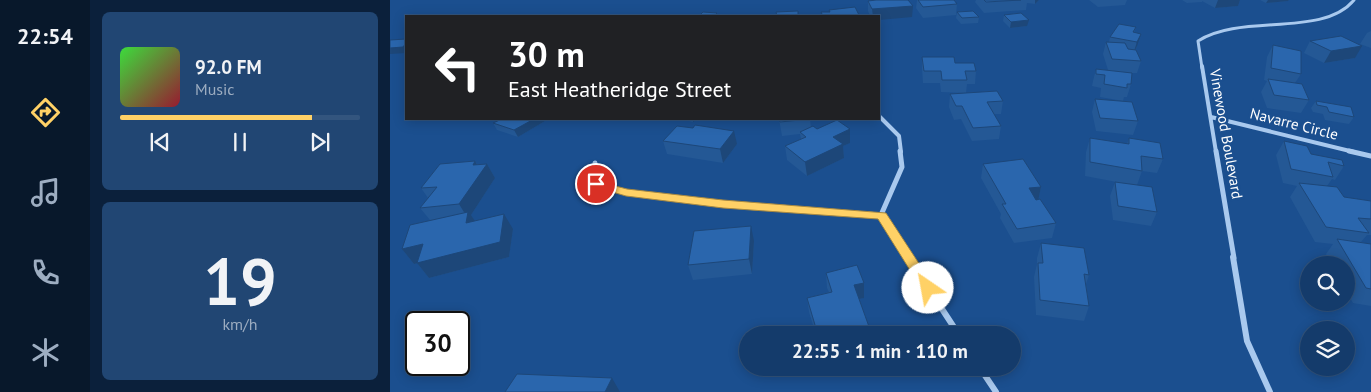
<!DOCTYPE html>
<html lang="en">
<head>
<meta charset="utf-8">
<style>
	:root { --surface:#143b6b; --page:#214673; --text:#f1f3f6; --muted:#9dadc1; --line:#33557e; --accent:#ffd166 }
	body { margin:0; font-family:"PT Sans",sans-serif; background:var(--page); color:var(--text); height:100vh; display:flex; flex-direction:column; font-size:19px; white-space:nowrap }
	* { box-sizing:border-box; margin:0 }
	p { font-size:16px; color:var(--muted) }
	.icon { flex:none; width:28px; height:28px; fill:none; stroke:currentColor; stroke-width:2; stroke-linecap:round; stroke-linejoin:round }
	.map { position:relative; flex:1; overflow:hidden }
	.sheet { display:flex; flex-direction:column; gap:12px; padding:12px; background:#0b203b; width:300px }
	.sheet>* { flex:none }
	.banner { position:absolute; left:15px; top:15px; width:475px; height:105px; border-radius:0px; box-shadow:0 2px 12px #0003,0 0 0 1px var(--line); background:#202124; color:#fff; overflow:hidden }
	.fabs { position:absolute; left:910px; top:256px; display:grid; gap:10px }
	.fabs a { display:grid; place-items:center; width:55px; height:55px; border-radius:50%; background:var(--surface); box-shadow:0 2px 12px #0003,0 0 0 1px var(--line); font-size:25px }
	.speed { position:absolute; left:15px; top:311px; display:flex; gap:10px; font-size:25px; font-weight:700; text-align:center }
	.speed>* { display:grid; place-content:center; width:65px; height:65px; border-radius:50%; background:var(--surface); box-shadow:0 2px 12px #0003,0 0 0 1px var(--line); line-height:1 }
	.speed .limit { border:2px solid #111; border-radius:8px; background:#fff; color:#111 }
	.pin { position:absolute; display:grid; place-items:center; width:42px; height:42px; color:#fff; margin:-21px; border:2px solid #fff; border-radius:50%; box-shadow:0 1px 5px #0007 }
	.me { position:absolute; width:55px; margin:-28px; rotate:327deg; stroke-linejoin:round; filter:drop-shadow(0 0 4px #0008) }
	.turn { display:flex; align-items:center; gap:18px; height:105px; padding:0 20px; font-size:22px }
	.turn .icon { width:65px; height:65px; stroke-width:2.5 }
	.turn b { display:block; font-size:35px; line-height:42px }
	.sheet .card { flex:1; display:flex; flex-direction:column; justify-content:center; gap:8px; min-width:0; padding:0 18px; border-radius:8px; background:var(--page) }
	.sheet .dial { align-items:center; gap:0 }
	.dial b { font-size:65px; line-height:1 }
	.song { display:flex; align-items:center; gap:15px }
	.cover { width:60px; height:60px; border-radius:8px; background:linear-gradient(135deg,hsl(120 70% 55%),hsl(350 70% 35%)) }
	.played { height:5px; border-radius:2px; background:linear-gradient(90deg,var(--accent) 80%,var(--line) 80%) }
	.keys { display:flex; justify-content:space-around; direction:ltr }
	.trip { position:absolute; left:349px; top:326px; width:282px; height:50px; border-radius:25px; background:var(--surface); box-shadow:0 2px 12px #0003,0 0 0 1px var(--line); font-weight:600; line-height:50px; text-align:center }
	main { display:flex; flex:1; min-height:0 }
	.tab-bar { display:flex; flex-direction:column; width:90px; justify-content:space-around; align-items:center; background:#08182b; color:var(--muted) }
	.tab-bar .icon { width:35px; height:35px }
	.tab-bar .active { color:var(--accent) }
	.tab-bar b { font-size:22px; color:var(--text) }
	.map>svg:first-child { display:block }
	.lines { fill:none; stroke-linecap:round; stroke-linejoin:round }
	.minor-far3 { stroke:#a9c9ee; stroke-width:3 }
	.minor-far2 { stroke:#a9c9ee; stroke-width:4 }
	.minor-far1 { stroke:#a9c9ee; stroke-width:5 }
	.minor { stroke:#a9c9ee; stroke-width:6 }
	.wall { fill:#245895 }
	.shaded-wall { fill:#1d4779 }
	.building { fill:#2a66ad; stroke:#1d4779 }
	.route { fill:#ffd166; stroke:#a68842 }
	.labels { text-anchor:middle; stroke-width:5; stroke-linejoin:round; paint-order:stroke }
	.street-label { font-size:15px; fill:#fff; stroke:#1b4f8f }
</style>
</head>
<body>
<main>
<nav class="tab-bar">
<b>22:54</b>
<svg class="icon active" aria-label="directions" viewBox="0 0 24 24"><path d="M12 3l9 9-9 9-9-9zM9 14v-3h6M13 9l2 2-2 2"/></svg>
<svg class="icon" aria-label="music" viewBox="0 0 24 24"><path d="M9 18V5l10-2v13"/><circle cx="6" cy="18" r="3"/><circle cx="16" cy="16" r="3"/></svg>
<svg class="icon" aria-label="phone" viewBox="0 0 24 24"><path d="M5 4h4l2 5-3 2q2 4 5 5l2-3 5 2v4C11 20 4 13 5 4z"/></svg>
<svg class="icon" aria-label="climate" viewBox="0 0 24 24"><path d="M12 3v18M4 7l16 10M4 17L20 7"/></svg>
</nav>
<section class="sheet">
<div class="card">
<div class="song"><i class="cover"></i><div><b>92.0 FM</b><p>Music</p></div></div>
<div class="played"></div>
<div class="keys"><svg class="icon" aria-label="previous" viewBox="0 0 24 24"><path d="M18 5L8 12l10 7zM5 5v14"/></svg><svg class="icon" aria-label="pause" viewBox="0 0 24 24"><path d="M8 5v14M16 5v14"/></svg><svg class="icon" aria-label="next" viewBox="0 0 24 24"><path d="M6 5l10 7-10 7zM19 5v14"/></svg></div>
</div>
<div class="card dial"><b>19</b><p>km/h</p></div>
</section>
<div class="map">
<svg width="981" height="392" viewBox="0 0 981 392">
	<rect width="100%" height="100%" fill="#1b4f8f"/>
	<g class="lines">
		<path class="minor-far3" d="M812 68 808 41C851 13 933 38 964 0"/>
		<path class="minor-far2" d="M812 66 826 152
			M489 116 509 136 511 152
			M821 117 964 152"/>
		<path class="minor-far1" d="M510 151 512 167 491 215 519 258
			M826 151 844 258
			M959 151 981 156
			M205 163 206 184 236 193 333 204 491 215"/>
		<path class="minor" d="M518 257 569 335
			M843 257 857 341 880 392
			M590 368 606 392"/>
	</g>
	<path class="wall" d="M527 0H564L567 4 566 15 533 18 526 8Z
		M586 0H649L645 4 637 3 636 10 594 13 585 2Z
		M699 0H737L735 5 708 7Z
		M792 0H850L848 6 825 8 812 1V2L797 3Z
		M870 0H899L898 1 876 3Z
		M478 1 522 17 480 16 478 11Z
		M567 12 589 17 588 23 571 24 566 18Z
		M614 15 637 26 620 28 613 21Z
		M746 27 744 33 747 46 745 50 751 61 747 73H736L741 84 737 97H734L733 101 710 97 711 88 702 86 703 81 706 69 718 70 713 54 716 42H719L720 37Z
		M981 31V48L970 44 977 33Z
		M920 41 965 58 934 63 914 53Z
		M883 45 911 74 905 83 919 100 911 113 877 108 871 92 877 81 874 80 877 57Z
		M532 57 565 63 586 71 585 84H577L576 93 551 92 550 83H533L532 69Z
		M560 94 613 101 611 114H604L611 126 609 139 582 141 571 119 564 120 559 107Z
		M705 99 748 121 743 135 706 131 702 112Z
		M926 101 964 117 959 124 935 120 933 114 923 112 921 108Z
		M291 119H308L303 122Z
		M389 119H420L421 127 427 129H460V143L453 146 454 158 417 176 397 160 395 146 411 139 410 134 392 136Z
		M155 121 128 137 107 130 103 123Z
		M700 138 737 144 739 138 773 159 767 173 752 171 747 185 767 212 761 226 723 220 720 196 725 182 732 183 695 176 696 152Z
		M273 141 347 144 333 163 277 154Z
		M894 141 921 154 954 166 945 180 942 179 937 186 954 197 981 201V235H977L971 242 981 244V306L963 303 956 291V265H942L936 254 943 244 925 242 900 197 907 186 893 183 886 155Z
		M85 161 87 164H97L105 178 81 215 84 221 123 229 119 257 39 278 27 263 24 264 12 249 40 220 30 208 38 198 31 188Z
		M593 164 651 187 648 199 666 223 662 238 624 243 610 218 611 214 591 178Z
		M364 241 362 274 303 280 298 265Z
		M651 243 699 275 696 284 699 306 694 321 646 315 644 277 647 264V258Z
		M436 273 474 298 469 299 482 335H426L419 312 417 298 439 292 437 288Z"/>
	<path class="shaded-wall" d="M645 0H649L645 4Z
		M828 0H850L848 6 825 8Z
		M878 0H899L898 1 876 3Z
		M523 6 522 17 489 20V16H483L482 9Z
		M639 20 637 26 620 28 621 22Z
		M751 34 747 46 743 54 747 42Z
		M16 43V53L0 54V48Z
		M972 46 965 58 934 63 941 51Z
		M144 119H154L155 121 128 137 124 130Z
		M303 119H308L303 122Z
		M460 129V143L453 146 454 158 417 176 415 162 443 137Z
		M344 131 347 144 333 163 330 149Z
		M85 161 91 172 97 164 105 178 81 215 88 226 76 223 77 217 69 204 83 165Z
		M651 187 648 201 636 203 639 188Z
		M114 214 123 229 119 257 39 278 27 263Z
		M361 226 364 241 362 274 359 259Z
		M33 244 44 259 24 264 12 249Z
		M474 283V298L464 300V285Z
		M436 368H456L436 373Z
		M222 378 230 392H215Z"/>
	<path class="building" d="M486 0H518L523 6 482 9 478 1Z
		M528 0H564L567 4 533 7Z
		M594 0H631L596 2Z
		M465 7 469 15 451 16H433L431 12H440L439 10Z
		M408 11V16H387L386 12Z
		M583 11 589 17 572 18 567 12Z
		M313 12 327 13 324 16H309Z
		M631 13 639 20 621 22 614 15Z
		M729 24 746 27 743 32 751 34 747 42 720 37Z
		M951 36 972 46 941 51 920 41Z
		M16 39V43L13 47 0 48V40Z
		M716 42 735 43 738 49 746 50 751 61 722 59Z
		M883 45 911 51V74L881 68Z
		M532 57H564L565 63H584L586 71H575L577 80H552L551 71H534Z
		M706 69 742 73 741 84H737V88L714 84 715 75 706 74Z
		M878 79 912 84 919 100 884 95Z
		M607 91 613 101 597 102 611 126 583 128 572 106H566L560 94Z
		M705 99 742 102 748 121 710 118Z
		M926 101 961 107 964 117 939 112 937 107 927 105Z
		M112 119H144L124 130 103 123Z
		M389 119H420L390 122Z
		M447 120 460 129 443 137 453 144 415 162 395 146 416 137 410 132 423 126 427 129Z
		M305 125 344 131 330 149 273 141 287 126 303 128Z
		M700 138 739 144V138L770 143 773 159 751 156 752 171 700 162Z
		M894 141 917 146 921 154 952 160 954 166 938 162 943 177 901 169Z
		M633 159 651 187 639 188 646 200 650 199 666 223 627 229 612 204H616L593 164Z
		M85 161 83 165 97 164 69 204 30 208 47 187 31 188 50 164Z
		M725 182 762 187 767 212 728 206Z
		M909 183 947 187 954 197 981 201V219L968 218 979 233 936 227Z
		M78 212 76 223 114 214 110 242 27 263 33 244 12 249 20 225Z
		M361 226 359 259 298 265 304 231Z
		M947 239 981 244V289L976 288Z
		M651 243 694 248 699 275 694 274 699 306 650 300 648 263H653Z
		M467 265 474 283 464 285 482 335H428L417 298 442 292 436 273Z
		M127 374 222 378 215 392H115Z"/>
	<path class="route" d="M206 181 237 189 333 200 496 213 545 288 543 291 538 293 533 291 488 219 333 208 236 196 202 186 200 184Z"/>
	<g class="labels">
		<g class="street-label">
			<text transform="translate(904 124) rotate(14)" y="5">Navarre Circle</text>
			<text transform="translate(836 134) rotate(80)" y="5">Vinewood Boulevard</text>
		</g>
	</g>
</svg>
<div class="fabs">
<a><svg class="icon" aria-label="search" viewBox="0 0 24 24"><circle cx="10" cy="10" r="6"/><path d="M15 15l6 6"/></svg></a>
<a><svg class="icon" aria-label="layers" viewBox="0 0 24 24"><path d="M12 4l9 5-9 5-9-5zM3 14l9 5 9-5"/></svg></a>
</div>
<div class="speed"><div class="limit">30</div></div>
<div class="pin" style="left:206px;top:184px;background:#d93025"><svg class="icon" aria-label="arrive" viewBox="0 0 24 24"><path d="M6 21V4h12l-3 4 3 4H6"/></svg></div>
<svg class="me" style="left:538px;top:288px" viewBox="-20 -20 40 40"><circle r="19" fill="#fff"/><path d="M0-13L10 11 0 6-10 11z" fill="#ffd166"/></svg>
<div class="trip">22:55 · 1 min · 110 m</div>
<div class="banner">
<div class="turn"><svg class="icon" aria-label="left" viewBox="0 0 24 24"><path d="M17 20v-9H6M10 6l-5 5 5 5"/></svg><div><b>30 m</b>East Heatheridge Street</div></div>
</div>
</div>
</main>
</body>
</html>
